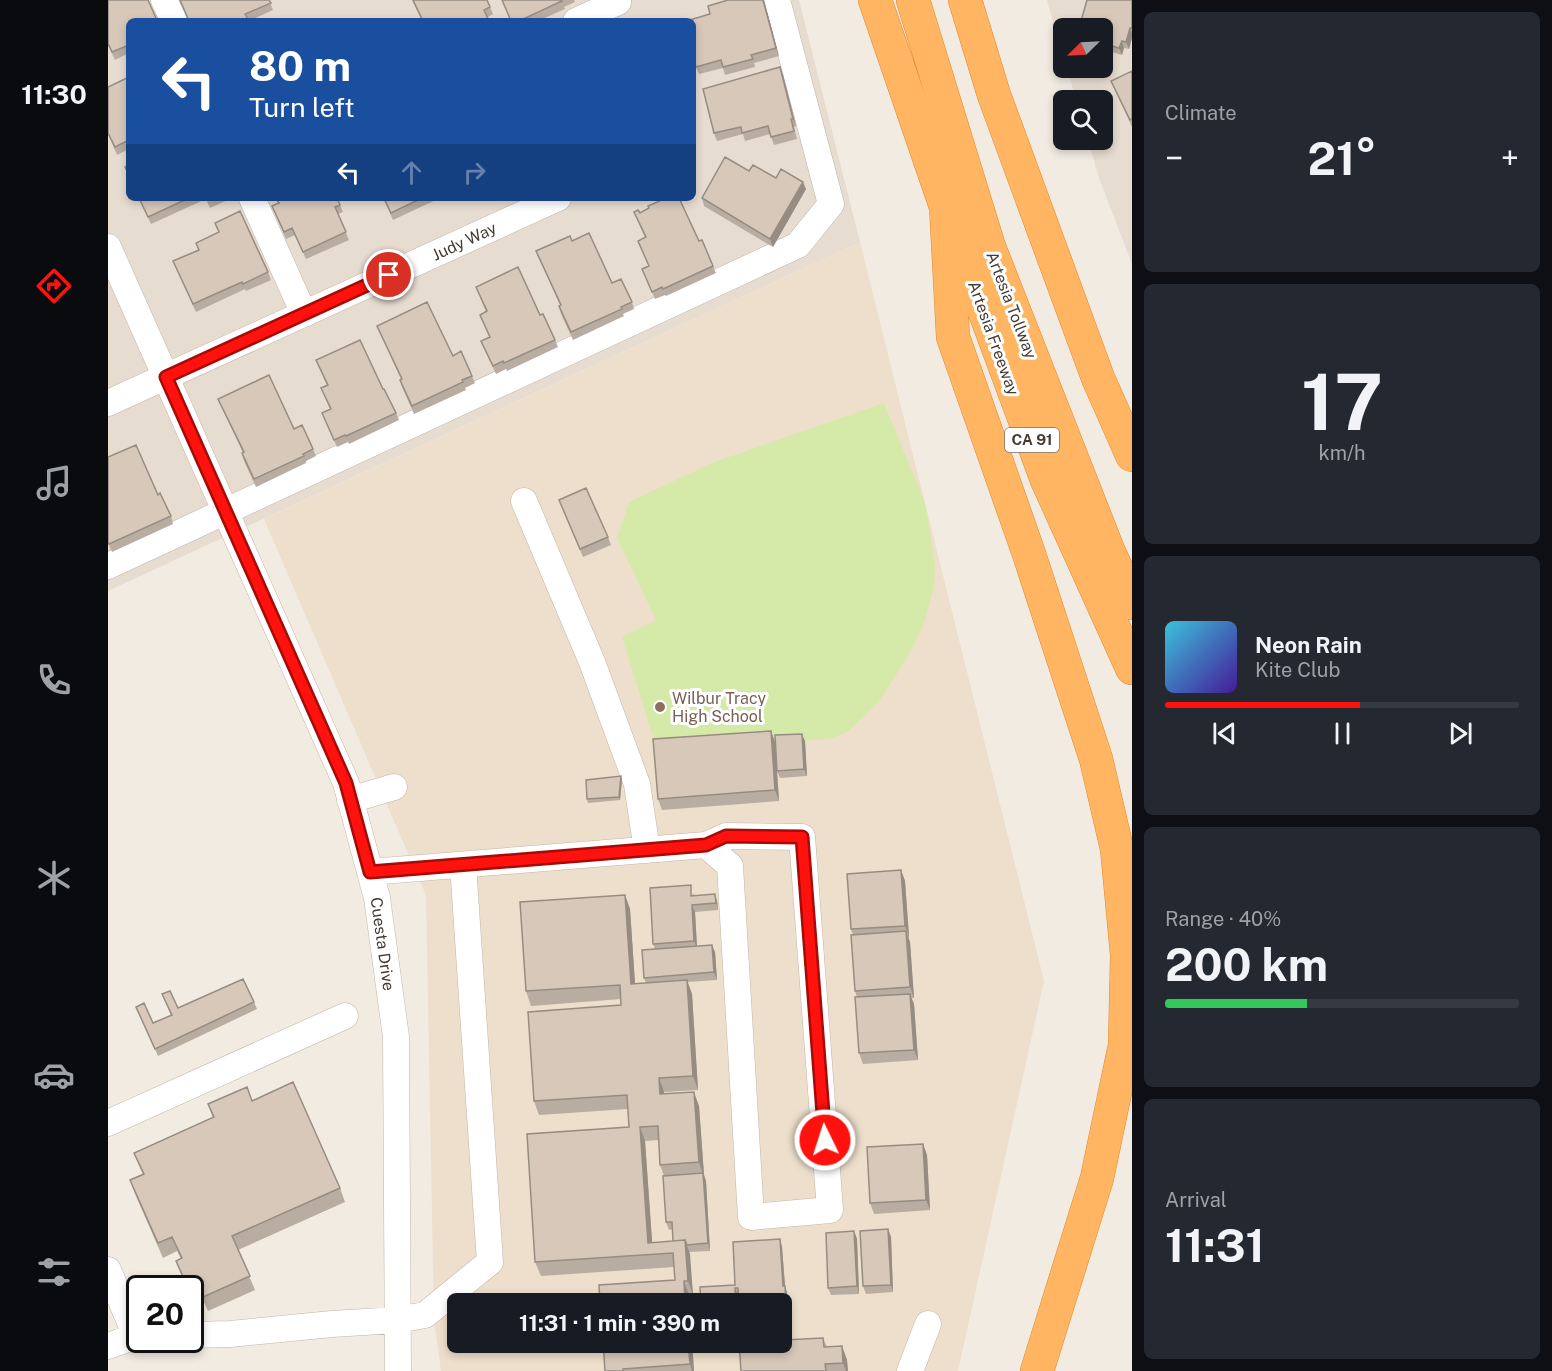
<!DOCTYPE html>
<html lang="en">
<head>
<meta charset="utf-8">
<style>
	:root { --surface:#171b24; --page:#242831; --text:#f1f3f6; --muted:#9ea1a6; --line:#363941; --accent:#ff110d }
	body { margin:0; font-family:"Public Sans",sans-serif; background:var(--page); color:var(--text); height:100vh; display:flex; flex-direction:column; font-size:22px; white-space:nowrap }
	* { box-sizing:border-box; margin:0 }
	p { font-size:20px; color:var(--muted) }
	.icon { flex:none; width:33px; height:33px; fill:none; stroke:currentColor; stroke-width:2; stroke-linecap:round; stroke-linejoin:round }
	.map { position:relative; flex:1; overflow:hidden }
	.drawer { display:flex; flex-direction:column; gap:12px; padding:12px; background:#0d0f14; width:420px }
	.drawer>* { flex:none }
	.banner { position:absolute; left:18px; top:18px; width:570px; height:183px; border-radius:9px; box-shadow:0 3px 9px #0003; background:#1a4fa0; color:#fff; overflow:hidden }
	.needle { width:39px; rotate:246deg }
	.buttons { position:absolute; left:945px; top:18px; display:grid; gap:12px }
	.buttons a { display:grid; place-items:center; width:60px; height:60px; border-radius:9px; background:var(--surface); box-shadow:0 3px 9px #0003; font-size:30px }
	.speed { position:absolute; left:18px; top:1275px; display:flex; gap:12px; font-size:30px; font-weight:700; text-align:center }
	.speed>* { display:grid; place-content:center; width:78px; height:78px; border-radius:50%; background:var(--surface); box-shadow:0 3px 9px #0003; line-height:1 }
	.speed .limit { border:3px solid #111; border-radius:9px; background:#fff; color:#111 }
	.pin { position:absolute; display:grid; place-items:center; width:51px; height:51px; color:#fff; margin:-26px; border:3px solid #fff; border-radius:50%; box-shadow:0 2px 6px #0007 }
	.me { position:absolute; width:66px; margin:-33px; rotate:356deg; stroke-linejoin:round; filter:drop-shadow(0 0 4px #0008) }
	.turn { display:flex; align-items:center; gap:21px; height:126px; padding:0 24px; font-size:27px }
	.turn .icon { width:78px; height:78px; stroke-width:2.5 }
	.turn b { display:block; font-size:42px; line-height:51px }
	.lanes { display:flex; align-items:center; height:57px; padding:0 24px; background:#0003; justify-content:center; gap:30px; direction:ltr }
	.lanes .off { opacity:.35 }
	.big { font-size:45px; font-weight:700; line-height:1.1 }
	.drawer .widget { flex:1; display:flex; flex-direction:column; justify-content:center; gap:9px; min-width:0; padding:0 21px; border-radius:9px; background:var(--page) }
	.drawer .dial { align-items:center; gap:0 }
	.dial b { font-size:78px; line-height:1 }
	.song { display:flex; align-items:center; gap:18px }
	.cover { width:72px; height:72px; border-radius:9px; background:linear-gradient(135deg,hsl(190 70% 55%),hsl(260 70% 35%)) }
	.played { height:6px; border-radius:3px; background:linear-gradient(90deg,var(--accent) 55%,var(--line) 55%) }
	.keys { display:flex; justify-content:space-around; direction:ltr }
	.heat { display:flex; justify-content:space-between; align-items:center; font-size:33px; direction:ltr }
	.charge { height:9px; border-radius:4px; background:linear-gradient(90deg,#34c759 40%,var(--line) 0) }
	.trip { position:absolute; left:339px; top:1293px; width:345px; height:60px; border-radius:9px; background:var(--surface); box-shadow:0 3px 9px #0003; font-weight:700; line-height:60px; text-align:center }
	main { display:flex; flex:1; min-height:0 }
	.tab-bar { display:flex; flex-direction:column; width:108px; justify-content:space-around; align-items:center; background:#090b0e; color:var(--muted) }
	.tab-bar .icon { width:42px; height:42px }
	.tab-bar .on { color:var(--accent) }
	.tab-bar b { font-size:27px; color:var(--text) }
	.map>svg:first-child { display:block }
	.residential { fill:#e7dcd0; fill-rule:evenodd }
	.education { fill:#eddfcb; fill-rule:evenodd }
	.green { fill:#d5eaa8 }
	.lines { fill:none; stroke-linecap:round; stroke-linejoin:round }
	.minor-casing { stroke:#c1b5a8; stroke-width:27 }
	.highway-casing { stroke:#e58729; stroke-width:34 }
	.minor { stroke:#fff; stroke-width:26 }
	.highway { stroke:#ffb561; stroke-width:33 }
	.wall { fill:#b9aca0; fill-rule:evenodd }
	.shaded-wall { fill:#968c82 }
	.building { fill:#d7c8ba; stroke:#968c82; stroke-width:1.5 }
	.route-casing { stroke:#a60b08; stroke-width:15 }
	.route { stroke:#ff110d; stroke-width:10 }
	.education-dot { fill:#8d6e63; stroke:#fff; stroke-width:2 }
	.labels { text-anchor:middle; stroke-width:6; stroke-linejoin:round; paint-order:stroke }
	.shield { fill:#fff; stroke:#7c7670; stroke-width:1.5 }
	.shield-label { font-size:15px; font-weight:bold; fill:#443b33 }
	.street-label { font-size:16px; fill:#443b33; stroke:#fff }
	.education-label { font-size:16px; fill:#785e54; stroke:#fff; text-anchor:start }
</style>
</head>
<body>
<main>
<nav class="tab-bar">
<b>11:30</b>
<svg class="icon on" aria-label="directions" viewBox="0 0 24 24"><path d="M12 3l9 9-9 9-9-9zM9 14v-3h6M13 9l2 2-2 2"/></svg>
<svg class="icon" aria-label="music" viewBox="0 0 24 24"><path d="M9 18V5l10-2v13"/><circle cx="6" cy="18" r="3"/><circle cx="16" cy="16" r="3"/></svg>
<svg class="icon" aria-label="phone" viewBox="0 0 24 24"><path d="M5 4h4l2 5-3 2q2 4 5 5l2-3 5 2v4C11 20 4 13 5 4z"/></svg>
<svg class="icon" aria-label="climate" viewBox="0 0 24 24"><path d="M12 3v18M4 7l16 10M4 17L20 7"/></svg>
<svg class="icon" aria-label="car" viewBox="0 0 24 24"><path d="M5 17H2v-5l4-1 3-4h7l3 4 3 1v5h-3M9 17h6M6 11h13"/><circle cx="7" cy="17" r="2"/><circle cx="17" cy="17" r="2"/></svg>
<svg class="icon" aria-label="filters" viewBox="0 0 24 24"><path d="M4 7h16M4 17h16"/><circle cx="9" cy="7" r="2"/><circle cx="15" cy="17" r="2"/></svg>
</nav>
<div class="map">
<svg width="1024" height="1371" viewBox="0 0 1024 1371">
	<rect width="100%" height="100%" fill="#f2ebe2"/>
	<path class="residential" d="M0 0H691L752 242 0 591ZM21 21H585V198H21Z
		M939 0H1024V264L991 178 980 140H994V100H968L959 68H994V28H956L955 57Z"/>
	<path class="education" d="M752 242 936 981 850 1371H333L326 1320 318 895 156 519ZM350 1304H674V1342H350Z"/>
	<path class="green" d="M776 403 817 503 827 563 826 587 815 626 799 658 771 701 739 732 721 739 549 750 514 637 548 620 509 538 521 502 604 463Z"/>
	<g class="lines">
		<defs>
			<path id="minor" d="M56 0 66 21
				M468 21 510 2
				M144 198 196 314
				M0 247 238 783 269 898 288 1037 290 1371
				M0 403 450 198
				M416 501 484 662 529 784 539 850
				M0 566 690 245 723 204 669 0
				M242 800 286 787
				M262 872 598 845 618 836 694 837 722 1210 643 1217 622 866 598 845
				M0 1123 237 1016
				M0 1270 28 1336H32
				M82 1335 122 1334 224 1324 289 1320 317 1315 382 1262 355 865
				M0 1346 28 1336
				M802 1371 820 1324"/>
			<path id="highway" d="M767 0 838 207 939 480 1024 668
				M805 0 881 247 1000 550 1024 603
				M857 0 886 95 990 378 1024 455
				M838 207 845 337 921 554 988 759 1009 849 1019 955 1017 1045 989 1178 929 1371"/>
		</defs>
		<use href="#minor" class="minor-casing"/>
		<use href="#highway" class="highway-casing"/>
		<use href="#minor" class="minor"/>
		<use href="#highway" class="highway"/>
	</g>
	<path class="wall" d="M0 0H40L49 21H21V53L7 60 1 47H0Z
		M72 0H161L165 10 141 21H81Z
		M304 0H379L385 14 380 17 381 21H314Z
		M394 0H466L467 2 456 7 457 9 430 21H403Z
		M620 0H656L671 56 646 63 647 67 617 75 615 68 591 74 588 67Z
		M1024 0V38L1021 49 1016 48 1014 55 994 49V28Z
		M1024 71V127L1003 81Z
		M675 75 688 126 686 127 689 139 666 145 662 134 637 141 635 134 609 141 606 133Z
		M21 77V149L9 155 0 134V87Z
		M641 171 668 178 698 189 665 247 596 206 594 198Z
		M31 198H124L102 208 98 199 43 224Z
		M168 198H229L235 212 230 214 241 240 198 259 187 235 178 239 164 206 170 203Z
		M275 198H332L285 220Z
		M526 212 532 213 591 241 605 266 608 273 558 296 557 295 547 299 534 269 541 266 530 241 537 238Z
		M107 223 160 272 163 280 138 291 137 289 88 312 65 261 90 250 88 243 111 233Z
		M464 241 504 283 524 302 526 309 515 314 516 316 465 340 453 314 451 306 452 305 428 251Z
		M368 287 432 315 447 340 450 347 399 371 398 369 388 374 373 341 381 337 372 315 378 312Z
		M269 326 345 356 364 376 367 383 357 388 358 390 306 414 294 387 292 380 293 379Z
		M208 360 275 389 288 413 291 420 241 444 240 442 229 447 214 413 222 409 213 388 219 386Z
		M110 399 186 429 205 449 208 456 198 461V463L148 487 136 461 134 453H135Z
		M0 457 50 495 63 516 65 524 4 552 0 543Z
		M451 500 500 537 503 545 475 557Z
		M663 731 667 742 671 801 554 810 550 799Z
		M697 741 699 776 672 778 669 771Z
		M514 780 512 800 480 803 479 799Z
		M793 870 797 881 801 937H800L802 942 806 998H803L806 1004 810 1060 755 1064 751 1053 749 997 747 991 745 935 743 929Z
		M586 893V896L609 901 610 910 587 912 589 946 607 952 609 980 579 982 584 994 590 1090 556 1092V1094L591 1106 596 1175 598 1181 602 1251 581 1252 585 1295H581L567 1280 566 1267 433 1276 427 1262 521 1127 520 1109 431 1115 426 1101 513 1005V999L423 1006 418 991 517 895 522 909 527 983H538L536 978 547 949 545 944ZM551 1140 552 1165 556 1176 558 1222 561 1230 565 1229V1241L544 1243 537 1141Z
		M54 994 70 1008 146 1002 149 1009 50 1056 28 1007 45 1023 63 1016Z
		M144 1101 232 1188 237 1202 130 1250 147 1290 100 1311 95 1300 86 1304 82 1296V1288H79L68 1261 73 1259 69 1251 55 1258 27 1194 22 1180 35 1175 26 1153 105 1118 100 1104Z
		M815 1144 819 1155 822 1210 766 1214 762 1203Z
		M780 1229 783 1237 785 1292 758 1294 755 1286Z
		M746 1231 749 1239 751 1294 723 1295 720 1288Z
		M672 1239 674 1247 677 1286 679 1293 682 1340 715 1338 719 1347 734 1346 739 1360 740 1371H633L631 1344 598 1346 597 1342H633V1343L674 1342 631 1304 627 1285Z
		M495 1342H584L586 1371H497Z"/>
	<path class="shaded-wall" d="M655 0H656L671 56 668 48Z
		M1022 28 1024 32V38L1021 49 1018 42Z
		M1014 41 1016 48 1014 55 1011 48Z
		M672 67 675 75 688 126 685 119Z
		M695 182 698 189 665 247 662 239Z
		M663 731 667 742 671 801 667 790Z
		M694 734 697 741 699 776 696 769Z
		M513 776 514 780 512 800 511 797Z
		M793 870 797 881 801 937 797 926Z
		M607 894 609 901 610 910 608 903Z
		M517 895 522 909 528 998 523 984Z
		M584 905 587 912 589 948 586 941Z
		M798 931 802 942 806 998 802 987Z
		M604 945 607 952 609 980 606 972Z
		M579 980 584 994 590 1090 585 1076Z
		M802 994 806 1004 810 1060 806 1050Z
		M551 1078 556 1092 557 1108 552 1094Z
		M586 1092 591 1106 596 1175 598 1181 602 1251 600 1243 595 1175 591 1162Z
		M532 1127 537 1141 545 1254 540 1243Z
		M815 1144 819 1155 822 1210 818 1200Z
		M780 1229 783 1237 785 1292 783 1285Z
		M746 1231 749 1239 751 1294 749 1286Z
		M672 1239 674 1247 677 1286 679 1293 682 1340 680 1332 675 1286Z
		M577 1240 582 1254 585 1295 580 1281Z
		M576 1281 581 1295V1304H577Z
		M627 1288 630 1295 631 1304H628Z
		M674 1328 679 1342 675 1340Z
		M580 1342H584L586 1371H584L582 1364Z
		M734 1346 739 1360 740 1371H738L735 1363Z"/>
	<path class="building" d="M0 0H40L48 18 46 20V21H21V45L4 52 0 43Z
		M72 0H161L163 3 137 14 141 21H81Z
		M305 0H379L382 7 376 10 381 21H315Z
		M394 0H453L454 1 411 21H403Z
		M620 0H655L668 48 643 55 645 59 615 67 613 60 588 67 585 54V21H578L602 14 600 6Z
		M979 0H1024V28H1022L1018 42 1014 41 1011 48 994 43V28H971Z
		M672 67 685 119H683L686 131 663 137 660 126 634 133 633 127 606 133 595 89Z
		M1024 71V119L1022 120 1003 81Z
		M21 77V140L7 147 0 133V87Z
		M617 157 641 171 645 165 668 178 673 169 695 182 662 239 594 198Z
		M21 165V175L17 167Z
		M31 198H81L40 217Z
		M168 198H229L232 205 227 207 238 232 195 252 184 228 176 232 164 206 171 203Z
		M276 198H314L283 213Z
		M558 198H571L591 241 594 240 605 266 555 289 554 287 544 292 534 269 541 266 530 241 538 237 526 212 530 210 532 213 541 208 540 206Z
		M132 211 160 272 135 284 134 282 85 304 65 261 91 250 88 243 111 232 107 223Z
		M481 233 504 283 513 279 524 302 513 307 514 309 463 332 451 306 453 305 428 251 462 236 464 241Z
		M410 267 432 315 435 314 447 340 396 363 395 361 385 366 373 341 382 337 372 315 379 311 368 287Z
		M319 302 345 356 353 351 364 376 354 380 355 382 304 406 292 380 294 379 269 326Z
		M252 340 275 389H276L288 413 238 436 237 435 226 440 214 413 223 409 213 388 220 385 208 360Z
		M161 375 186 429 194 425 205 449 195 454 196 456 146 479 134 453 136 452 110 399Z
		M28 445 50 495 52 493 63 516 1 544 0 542V457Z
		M478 488 500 537 472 549 451 500Z
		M663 731 667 790 550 799 545 739Z
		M694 734 696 769 669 771 667 735Z
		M513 776 511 797 479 799 478 780Z
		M793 870 797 926 743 929 739 874Z
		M583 885V896L607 894 608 903 584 905 586 941 545 944 542 888Z
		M517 895 523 984 579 980 585 1076 551 1078 552 1094 586 1092 591 1162 552 1165 550 1126 532 1127 540 1243 577 1240 580 1281H576L577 1304H492L491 1285 567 1280 565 1253 427 1262 419 1134 521 1127 519 1095 426 1101 420 1012 513 1005 512 985 418 991 412 902Z
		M798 931 802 987 747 991 743 935Z
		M604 945 606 972 536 978 534 950Z
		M135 979 146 1002 47 1049 28 1007 36 1003 45 1023 64 1015 54 994 62 991 70 1008Z
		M802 994 806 1050 751 1053 747 997Z
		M185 1082 232 1188 124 1236 142 1276 95 1297 90 1286 82 1289 80 1288 68 1261 74 1258 64 1237 50 1243 22 1180 36 1174 26 1153 106 1117 100 1104 139 1087 144 1101Z
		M815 1144 818 1200 762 1203 759 1147Z
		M595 1173 600 1243 579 1245 577 1240 565 1241 564 1222H558L555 1176Z
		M780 1229 783 1285 755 1286 752 1231Z
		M746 1231 749 1286 720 1288 718 1233Z
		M672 1239 675 1286H677L680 1332H676L674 1328V1304H631L630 1288H627L628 1304H593L592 1287 627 1285 625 1242Z
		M674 1328 675 1340 715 1338 716 1347 734 1346 735 1363 717 1364 718 1371H633L631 1343 674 1342Z
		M495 1342H580L582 1364 515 1369V1371H497Z"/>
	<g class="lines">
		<defs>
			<path id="route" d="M281 275 58 377 238 783 262 872 598 845 618 836 694 837 717 1140"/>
		</defs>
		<use href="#route" class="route-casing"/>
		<use href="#route" class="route"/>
	</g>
	<circle class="education-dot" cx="552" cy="707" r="6"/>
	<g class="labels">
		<rect class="shield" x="897" y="428" width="54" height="24" rx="4.5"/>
		<g class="shield-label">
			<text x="924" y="445">CA 91</text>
		</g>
		<g class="street-label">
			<text transform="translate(356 241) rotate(-25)" y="6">Judy Way</text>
			<text transform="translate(904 305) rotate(69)" y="6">Artesia Tollway</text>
			<text transform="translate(886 338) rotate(70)" y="6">Artesia Freeway</text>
			<text transform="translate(275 944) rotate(82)" y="6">Cuesta Drive</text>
		</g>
		<g class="education-label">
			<text x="564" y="704">Wilbur Tracy<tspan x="564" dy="18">High School</tspan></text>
		</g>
	</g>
</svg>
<div class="buttons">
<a><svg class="needle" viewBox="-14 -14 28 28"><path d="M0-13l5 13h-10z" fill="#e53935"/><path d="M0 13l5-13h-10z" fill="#9ea1a6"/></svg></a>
<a><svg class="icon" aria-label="search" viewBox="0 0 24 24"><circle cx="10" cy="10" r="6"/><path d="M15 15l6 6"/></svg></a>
</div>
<div class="speed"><div class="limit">20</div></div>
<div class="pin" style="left:281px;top:275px;background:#d93025"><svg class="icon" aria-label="arrive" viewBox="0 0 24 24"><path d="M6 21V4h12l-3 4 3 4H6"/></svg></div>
<svg class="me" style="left:717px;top:1140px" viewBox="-20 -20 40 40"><circle r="17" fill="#ff110d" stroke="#fff" stroke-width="3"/><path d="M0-11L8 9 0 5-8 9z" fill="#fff"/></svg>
<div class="trip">11:31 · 1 min · 390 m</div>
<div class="banner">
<div class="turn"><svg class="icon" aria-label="left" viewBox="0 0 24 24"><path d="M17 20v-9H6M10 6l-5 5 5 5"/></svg><div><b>80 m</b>Turn left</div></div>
<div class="lanes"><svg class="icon" aria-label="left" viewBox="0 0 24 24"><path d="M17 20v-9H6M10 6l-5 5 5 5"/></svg><svg class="icon off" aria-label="ahead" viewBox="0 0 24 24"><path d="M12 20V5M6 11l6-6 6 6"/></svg><svg class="icon off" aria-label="right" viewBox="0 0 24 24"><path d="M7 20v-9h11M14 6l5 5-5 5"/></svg></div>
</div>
</div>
<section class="drawer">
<div class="widget"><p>Climate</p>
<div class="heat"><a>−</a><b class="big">21°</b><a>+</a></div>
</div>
<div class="widget dial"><b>17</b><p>km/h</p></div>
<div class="widget">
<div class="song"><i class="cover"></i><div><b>Neon Rain</b><p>Kite Club</p></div></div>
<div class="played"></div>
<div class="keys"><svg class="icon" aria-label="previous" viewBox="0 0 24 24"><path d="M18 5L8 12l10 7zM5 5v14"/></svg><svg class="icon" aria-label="pause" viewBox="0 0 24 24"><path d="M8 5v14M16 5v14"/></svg><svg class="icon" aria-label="next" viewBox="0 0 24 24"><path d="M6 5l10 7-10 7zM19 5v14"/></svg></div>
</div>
<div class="widget"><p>Range · 40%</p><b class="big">200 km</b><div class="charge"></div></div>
<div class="widget"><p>Arrival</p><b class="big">11:31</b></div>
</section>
</main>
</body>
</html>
